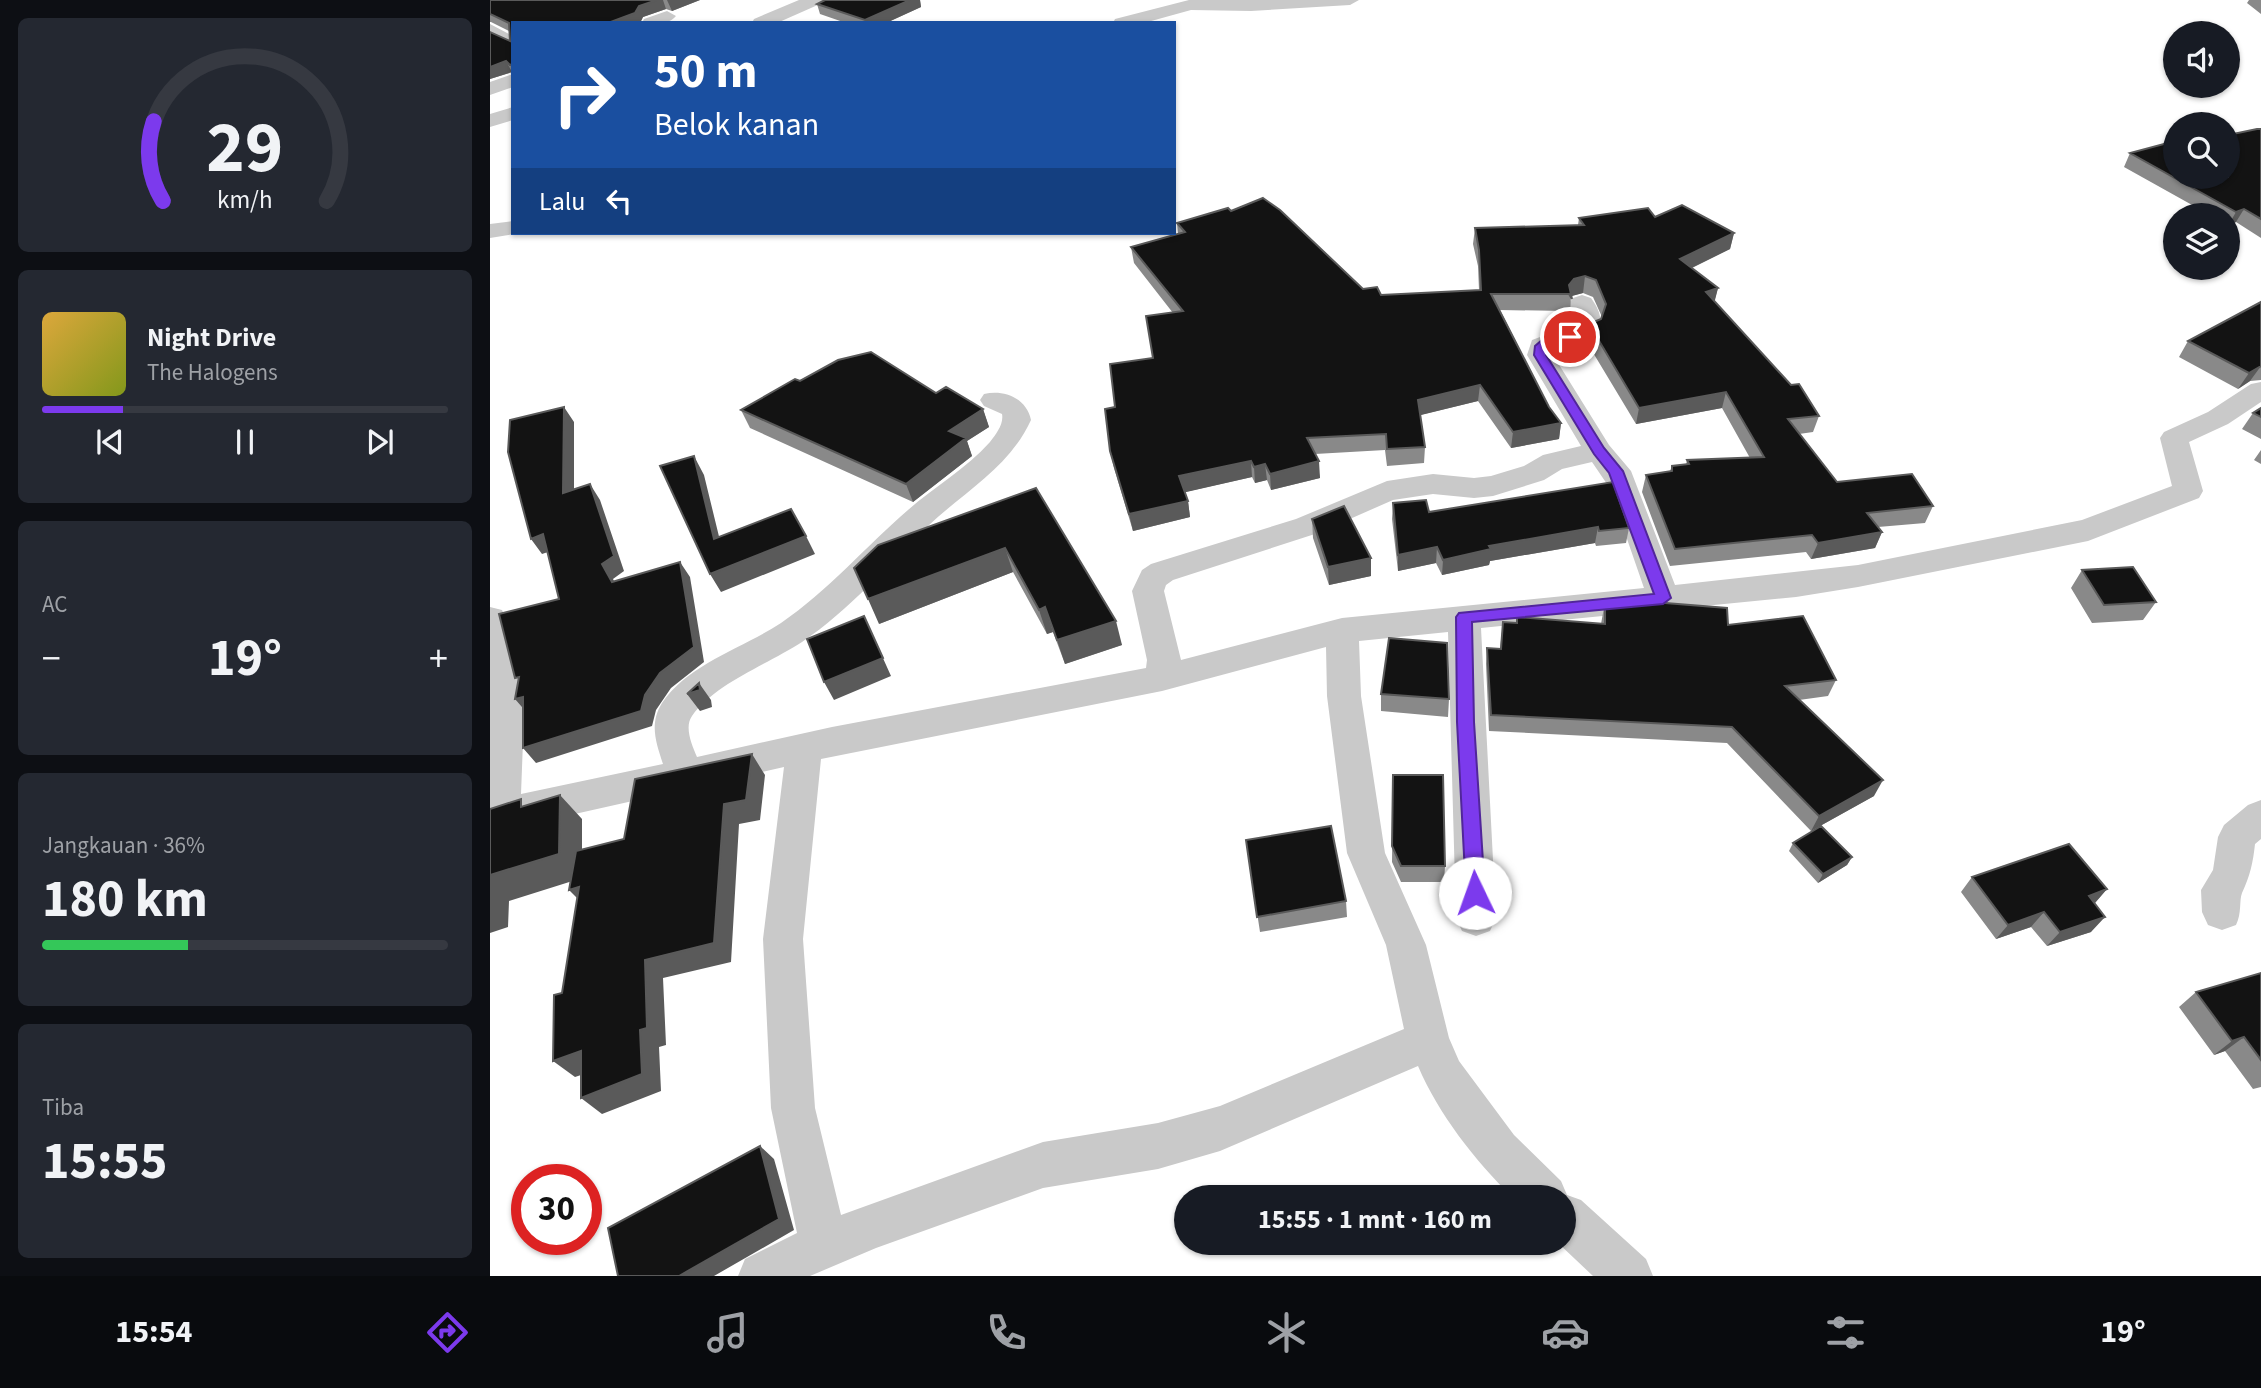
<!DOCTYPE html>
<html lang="id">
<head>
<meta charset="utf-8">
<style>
	:root { --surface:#171b24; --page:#242831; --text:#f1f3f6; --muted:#9ea1a6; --line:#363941; --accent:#7c3aed }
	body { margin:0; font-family:"Source Sans 3",sans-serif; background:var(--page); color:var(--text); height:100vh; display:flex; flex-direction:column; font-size:26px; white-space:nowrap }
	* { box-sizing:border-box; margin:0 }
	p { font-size:23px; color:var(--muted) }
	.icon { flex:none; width:38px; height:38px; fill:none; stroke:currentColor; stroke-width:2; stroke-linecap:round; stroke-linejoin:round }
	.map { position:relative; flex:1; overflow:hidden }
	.panel { display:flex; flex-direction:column; gap:18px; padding:18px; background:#0d0f14; width:490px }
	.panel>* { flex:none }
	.top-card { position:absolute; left:21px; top:21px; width:665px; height:214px; border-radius:0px; box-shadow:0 2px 5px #0004; background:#1a4fa0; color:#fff; overflow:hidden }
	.tools { position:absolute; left:1673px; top:21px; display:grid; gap:14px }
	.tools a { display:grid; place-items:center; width:77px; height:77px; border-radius:50%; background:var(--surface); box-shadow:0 2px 5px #0004; font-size:35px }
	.speed { position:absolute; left:21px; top:1164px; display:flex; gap:14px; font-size:35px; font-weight:700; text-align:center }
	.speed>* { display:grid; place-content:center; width:91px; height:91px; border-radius:50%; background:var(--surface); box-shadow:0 2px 5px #0004; line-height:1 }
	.speed .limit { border:10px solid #d22; background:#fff; color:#111 }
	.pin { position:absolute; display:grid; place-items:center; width:60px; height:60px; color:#fff; margin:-30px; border:4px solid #fff; border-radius:50%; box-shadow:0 2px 7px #0007 }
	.me { position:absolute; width:77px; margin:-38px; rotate:357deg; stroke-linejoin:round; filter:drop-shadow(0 0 5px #0008) }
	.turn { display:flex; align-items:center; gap:24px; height:147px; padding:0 28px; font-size:32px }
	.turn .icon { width:91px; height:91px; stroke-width:2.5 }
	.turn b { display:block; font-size:49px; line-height:60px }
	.then { display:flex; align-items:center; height:66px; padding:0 28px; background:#0003; gap:14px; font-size:26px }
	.big { font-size:52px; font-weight:700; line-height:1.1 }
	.panel .card { flex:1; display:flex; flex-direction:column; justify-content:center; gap:10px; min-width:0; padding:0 24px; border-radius:10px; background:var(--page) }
	.panel .dial { align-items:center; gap:0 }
	.dial svg { height:182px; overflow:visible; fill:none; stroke:var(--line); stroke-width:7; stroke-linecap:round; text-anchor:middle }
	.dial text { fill:var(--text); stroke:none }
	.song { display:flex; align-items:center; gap:21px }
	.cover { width:84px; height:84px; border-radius:10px; background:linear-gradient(135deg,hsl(40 70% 55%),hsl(70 70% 35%)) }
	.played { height:7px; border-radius:4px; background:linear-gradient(90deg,var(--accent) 20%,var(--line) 20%) }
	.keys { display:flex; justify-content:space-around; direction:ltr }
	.heat { display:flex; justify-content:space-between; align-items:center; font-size:38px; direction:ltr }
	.charge { height:10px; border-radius:5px; background:linear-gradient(90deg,#34c759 36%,var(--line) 0) }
	.trip { position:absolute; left:684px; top:1185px; width:402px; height:70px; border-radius:35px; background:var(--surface); box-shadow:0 2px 5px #0004; font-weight:700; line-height:70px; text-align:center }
	.menu { display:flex; height:112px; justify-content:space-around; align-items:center; background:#090b0e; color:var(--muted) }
	.menu .icon { width:49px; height:49px }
	.menu .current { color:var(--accent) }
	.menu b { font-size:32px; color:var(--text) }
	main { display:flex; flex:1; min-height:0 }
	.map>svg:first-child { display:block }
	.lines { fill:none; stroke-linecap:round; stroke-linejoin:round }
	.minor { fill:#c9c9c9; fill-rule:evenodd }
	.wall { fill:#898989 }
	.shaded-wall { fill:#5a5a5a }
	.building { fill:#131313; stroke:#5a5a5a; stroke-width:2 }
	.route { fill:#7c3aed; stroke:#51269a; stroke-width:2 }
</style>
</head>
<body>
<main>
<section class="panel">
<div class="card dial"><svg viewBox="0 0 100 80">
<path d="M14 69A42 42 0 1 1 86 69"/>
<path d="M14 69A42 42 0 0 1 10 34" stroke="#7c3aed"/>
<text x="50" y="56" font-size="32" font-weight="700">29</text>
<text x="50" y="72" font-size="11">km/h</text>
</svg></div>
<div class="card">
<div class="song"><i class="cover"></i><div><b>Night Drive</b><p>The Halogens</p></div></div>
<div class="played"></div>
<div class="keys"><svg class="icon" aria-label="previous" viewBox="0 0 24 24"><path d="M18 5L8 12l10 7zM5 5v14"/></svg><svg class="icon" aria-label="pause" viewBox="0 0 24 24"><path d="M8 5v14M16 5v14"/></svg><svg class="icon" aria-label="next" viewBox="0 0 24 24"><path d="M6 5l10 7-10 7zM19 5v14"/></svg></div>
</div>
<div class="card"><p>AC</p>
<div class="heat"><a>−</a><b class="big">19°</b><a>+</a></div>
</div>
<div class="card"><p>Jangkauan · 36%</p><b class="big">180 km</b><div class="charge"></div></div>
<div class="card"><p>Tiba</p><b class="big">15:55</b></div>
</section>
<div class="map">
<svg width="1771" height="1276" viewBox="0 0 1771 1276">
	<rect width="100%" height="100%" fill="#fff"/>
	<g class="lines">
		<path class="minor" d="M309 0H333L330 4 287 23H262L264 19Z
			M699 0H869L860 5 761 11 701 10 654 23H623L625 19Z
			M177 11 186 16C178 26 164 23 152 23L154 19Z
			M0 24 23 36V50L0 38Z
			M23 74V87L0 95V82Z
			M23 107V120L0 127V114Z
			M23 221V233H31L0 238V224Z
			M1092 295 1101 298C1109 309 1115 322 1106 334L1064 350 1063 355 1119 445 1141 471 1185 585 1368 565 1592 520 1682 486 1670 438 1674 432 1718 412 1761 384 1771 382V402L1738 424 1699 442 1713 491 1709 498 1598 541 1368 587 1306 597 991 628 1006 918 1000 931 986 936 972 931 966 918 958 632 869 641 871 696 895 853 936 945 959 1038 969 1061 1024 1135 1071 1181 1077 1195 1091 1200 1156 1259 1163 1276H1103L1067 1242H1074V1197H1022C984 1159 949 1115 928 1066L730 1151 668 1169 553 1188 386 1248 320 1276H248L255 1259 307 1233 281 1108 273 939 294 767 0 833V607L12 610 16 619 35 689 31 794 173 764C166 742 159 724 172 703 198 664 253 648 291 623 338 591 375 547 418 510 444 487 476 469 500 442 506 434 514 424 512 414L494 406 490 400 494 394C515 389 537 399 541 420 519 468 475 491 438 526 397 565 360 610 312 642 280 663 224 684 202 716 194 727 202 745 207 757L342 727 656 668 657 660 642 591 652 570 661 564 806 519 897 481 943 474 984 478 1001 476 1034 466 1053 455 1091 446 1037 355 1042 340 1085 324 1079 303 1083 298ZM1102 462 1119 487 1154 588 852 618 691 660 674 591 676 585 683 580 828 533 903 500 943 494 984 498 1003 496 1054 480 1072 469ZM836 647 837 696 857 853 896 945 914 1029 730 1106 668 1123 553 1142 351 1215 325 1108 313 939 331 759 672 691Z
			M1771 800V839L1765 844C1763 863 1760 876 1752 893 1749 900 1752 913 1746 925L1732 930 1718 925 1712 912 1711 890 1723 870 1728 837 1734 825 1758 805Z"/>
	</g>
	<path class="wall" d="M0 0H210L182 11 176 9 153 17 150 23H23V72H22L0 79V32L20 41 19 31 1 22H0Z
		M335 0H430L431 7 396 23H356L330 14 327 4Z
		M1759 0H1771V14L1757 3Z
		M1771 129V238L1746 222 1738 225V215H1720L1634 167 1640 153 1685 177Z
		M741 211 873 289 891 295 989 290 988 266 983 244 985 228 1088 225 1089 218 1165 217 1244 233 1240 249 1202 268 1228 288 1224 302 1329 416 1323 432 1309 434 1347 482 1443 506 1435 523 1388 527 1392 532 1385 548 1321 559 1316 552 1180 566 1152 492 1156 475 1180 471 1182 466 1196 465 1197 460 1260 458 1232 408 1146 424 1096 341 1099 324 1111 319 1112 317 1103 297 1093 293 1081 296 1080 315 1077 311 1010 310 1059 407 1071 423 1069 439 1021 448 988 401 930 415 935 447 934 463 897 466 895 450 825 454 830 478 781 490 777 480 765 483 762 477 695 492 698 501 700 517 643 531 624 468 620 451 625 407 663 358 683 313 644 263 641 247 688 234 687 223Z
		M1771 302V380L1760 381 1748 389 1689 357 1698 341Z
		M310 381 446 393 493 409 499 427 477 441 482 456 423 502 260 428 251 410Z
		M1771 408V439L1752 429 1763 413Z
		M1771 450V464L1764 460Z
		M546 488 632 645 575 664 563 632 557 634 523 572 389 624Z
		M903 503 939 512 1139 528 1136 543 1106 546 1105 543 1000 561 999 565 952 575 946 563 908 571 902 519Z
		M822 519 881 576 839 585 823 538Z
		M1592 570 1666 602 1653 620 1602 623 1581 588Z
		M1115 602 1238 625 1346 680 1338 696 1309 700 1384 796 1321 831 1237 743 999 731 996 664 997 648 1010 649 1013 622 1111 624Z
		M891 694 959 699 958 717 891 711Z
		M903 775 955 866 954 882H911L902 862Z
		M756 840 856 901 857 917 770 932Z
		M1303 843 1362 857 1357 865 1328 883 1299 851Z
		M1482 877 1617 889 1605 903 1601 932 1557 946 1541 927 1506 939 1471 892Z
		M1771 973V1087L1763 1089 1735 1051 1724 1055 1689 1007 1706 992Z"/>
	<path class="shaded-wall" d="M167 0H173L176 9 153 17 150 23H118L149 6Z
		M177 0H210L182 11Z
		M420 0H430L431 7 396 23H376L375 20Z
		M16 61 22 72 0 79V67Z
		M1754 209 1746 222 1738 226 1746 212Z
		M1244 233 1240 249 1187 275 1190 259Z
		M1095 276 1093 293 1082 296 1081 297 1079 285 1084 279Z
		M1228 288 1224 304 1216 292Z
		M1771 366 1760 381 1748 389 1759 373Z
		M990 385 988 401 927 416 928 400Z
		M1236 392 1232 408 1146 424 1149 408Z
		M74 407 84 422V509L73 493Z
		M493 409 499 427 477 441 482 456 423 502 416 484 459 431Z
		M1071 423 1069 439 1021 448 1023 432Z
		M204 456 214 475 234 557 224 539Z
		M761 461 762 477 692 493 689 476Z
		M829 461 830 478 781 490 780 474Z
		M775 464 777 480 765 483 764 467Z
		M100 484 110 500 134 571 123 579 132 597 122 582 112 564Z
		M698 501 700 517 643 531 639 514Z
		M1108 527 1105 543 1000 561 999 565 952 575 953 560 999 546Z
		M1392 532 1385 548 1321 559 1328 543Z
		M53 534 64 550 52 554 41 539Z
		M316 536 325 554 231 592 220 574Z
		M947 547 946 563 908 571V555Z
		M515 548 523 572 389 624 378 599Z
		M881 558V576L839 585 838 567Z
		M190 562 200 577 214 662 181 688 166 710 162 726 46 763 33 748Z
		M555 607 563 632 557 634 549 610Z
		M374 616 401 676 344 700 334 682Z
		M626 621 632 645 575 664 567 640Z
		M209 683 221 700 222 707 210 711 197 694Z
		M33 697 38 714 25 699Z
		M262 754 275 775 270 820 249 824 241 962 173 978 176 1045 169 1047 171 1091 112 1114 91 1098 150 1030 155 960 234 804Z
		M1393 780 1384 796 1321 831 1329 816Z
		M70 795 92 819V878L19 901 18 927 0 933V875Z
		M1362 857 1357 865 1328 883 1333 874Z
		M89 887 98 909 79 890Z
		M1617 889 1604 904 1599 896Z
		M1554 912 1541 927 1506 939 1518 925Z
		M1615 917 1601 932 1557 946 1570 932Z
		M1754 1037 1735 1051 1724 1055 1742 1041Z
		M91 1051 112 1068 85 1077 63 1061Z
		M270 1146 284 1159 304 1230 224 1276H189Z"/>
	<path class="building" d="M0 0H167L149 6 145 13 118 23H23V64L20 65 16 61 0 67V32L20 41 19 23 0 14Z
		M335 0H420L375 20 327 4Z
		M1767 129H1771V219L1754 209 1746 212 1640 153 1685 141V177H1738V135Z
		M773 198 790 210 873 289 887 287 891 295 991 290 989 250 985 228 1094 225 1089 218 1158 208 1165 217 1192 205 1244 233 1190 259 1228 288 1216 292 1301 385 1309 384 1329 416 1298 419 1347 482 1422 474 1443 506 1377 513 1392 532 1328 543 1322 535 1185 549 1156 475 1182 471V466L1199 464 1197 460 1274 457 1236 392 1149 408 1099 324 1111 319 1116 304 1106 280 1095 276 1084 279 1079 285 1082 299 1079 294H1001L1059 407 1071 423 1023 432 990 385 928 400 935 447 897 449 896 434 817 438 829 461 780 474 775 464 764 467 761 461 689 476 698 501 639 514 620 451 615 409 625 407 620 364 663 358 656 316 693 311 641 247 695 232 687 223 738 208 741 211Z
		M1771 302V366L1759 373 1698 341Z
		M381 352 446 393 456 387 493 409 459 431 476 438 416 484 251 410 305 379 310 381 348 360Z
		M74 407 73 493 100 484 124 556 112 564 122 582 190 562 204 647 170 673 155 695 151 711 33 748V697L25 699 29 677 25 678 9 614 69 599 53 534 41 539 18 452 20 420Z
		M1771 408V417L1763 413Z
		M204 456 224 539 301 509 316 536 220 574 170 466Z
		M1123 482 1139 528 1109 531 1108 527 999 546 1001 549 953 560 947 547 908 555 903 503 936 500 939 512Z
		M546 488 626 621 567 640 555 607 549 610 515 548 378 599 364 568 388 545Z
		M854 506 881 558 838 567 822 519Z
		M1643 567 1666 602 1614 605 1592 570Z
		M1138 600 1237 608 1238 625 1313 616 1346 680 1295 686 1393 780 1329 816 1242 727 1001 715 997 648 1011 649 1013 622 1027 623V617L1115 624V602Z
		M374 616 393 658 334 682 317 639Z
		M899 638 957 643 959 699 891 694Z
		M209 683 210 690 197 694Z
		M262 754 256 800 234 804 224 943 155 960 157 1028 150 1030 152 1074 91 1098V1051L63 1061 64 995 72 993 89 887 79 890 86 851 134 839 145 779Z
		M903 775H953L955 866H911L902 846Z
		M70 795 69 854 0 875V809L31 799V807Z
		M841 826 856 901 767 917 756 840Z
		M1331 826 1362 857 1333 874 1303 843Z
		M1579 844 1617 889 1599 896 1615 917 1570 932 1554 912 1518 925 1482 877Z
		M1771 973V1060L1754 1037 1742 1041 1706 992Z
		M270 1146 289 1219 189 1276H128L118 1228Z"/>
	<path class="route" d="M1080 333 1084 334V340L1057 348 1056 355 1114 448 1133 471 1181 598 1173 604 982 622 984 722 995 893 992 899 985 902 978 899 976 893 967 722 966 617 969 613 1164 594 1119 473 1104 454 1044 355 1045 346 1052 340Z"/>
</svg>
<div class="tools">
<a><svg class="icon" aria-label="sound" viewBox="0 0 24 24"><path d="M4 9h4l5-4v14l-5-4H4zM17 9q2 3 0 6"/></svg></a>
<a><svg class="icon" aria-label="search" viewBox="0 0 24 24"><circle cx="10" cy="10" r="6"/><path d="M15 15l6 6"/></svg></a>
<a><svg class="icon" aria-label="layers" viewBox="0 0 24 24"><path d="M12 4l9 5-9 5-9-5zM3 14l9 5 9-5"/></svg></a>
</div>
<div class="speed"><div class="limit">30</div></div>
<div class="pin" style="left:1080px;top:337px;background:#d93025"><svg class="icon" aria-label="arrive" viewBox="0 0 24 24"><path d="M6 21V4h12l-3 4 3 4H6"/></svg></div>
<svg class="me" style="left:985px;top:893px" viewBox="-20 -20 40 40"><circle r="19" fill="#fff"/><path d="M0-13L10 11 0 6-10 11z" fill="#7c3aed"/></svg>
<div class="trip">15:55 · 1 mnt · 160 m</div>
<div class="top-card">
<div class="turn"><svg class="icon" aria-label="right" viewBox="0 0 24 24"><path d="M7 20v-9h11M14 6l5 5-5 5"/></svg><div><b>50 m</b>Belok kanan</div></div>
<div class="then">Lalu<svg class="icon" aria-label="left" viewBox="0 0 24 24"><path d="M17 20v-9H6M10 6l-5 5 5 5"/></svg></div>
</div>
</div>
</main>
<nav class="menu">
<b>15:54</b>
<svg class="icon current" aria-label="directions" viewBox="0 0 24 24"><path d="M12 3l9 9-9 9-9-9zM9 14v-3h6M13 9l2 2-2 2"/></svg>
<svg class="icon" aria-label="music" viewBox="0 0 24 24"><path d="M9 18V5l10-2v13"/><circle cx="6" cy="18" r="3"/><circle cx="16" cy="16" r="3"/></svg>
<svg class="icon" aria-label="phone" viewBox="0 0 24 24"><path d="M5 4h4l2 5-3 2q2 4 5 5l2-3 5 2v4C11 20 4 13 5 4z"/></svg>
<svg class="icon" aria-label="climate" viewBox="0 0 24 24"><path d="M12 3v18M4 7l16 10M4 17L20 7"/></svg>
<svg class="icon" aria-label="car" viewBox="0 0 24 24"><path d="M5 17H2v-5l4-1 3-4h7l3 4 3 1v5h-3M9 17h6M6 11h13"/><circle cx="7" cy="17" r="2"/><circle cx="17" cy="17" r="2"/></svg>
<svg class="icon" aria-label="filters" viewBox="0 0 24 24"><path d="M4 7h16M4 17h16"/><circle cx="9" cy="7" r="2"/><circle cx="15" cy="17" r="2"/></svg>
<b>19°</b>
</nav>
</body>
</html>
